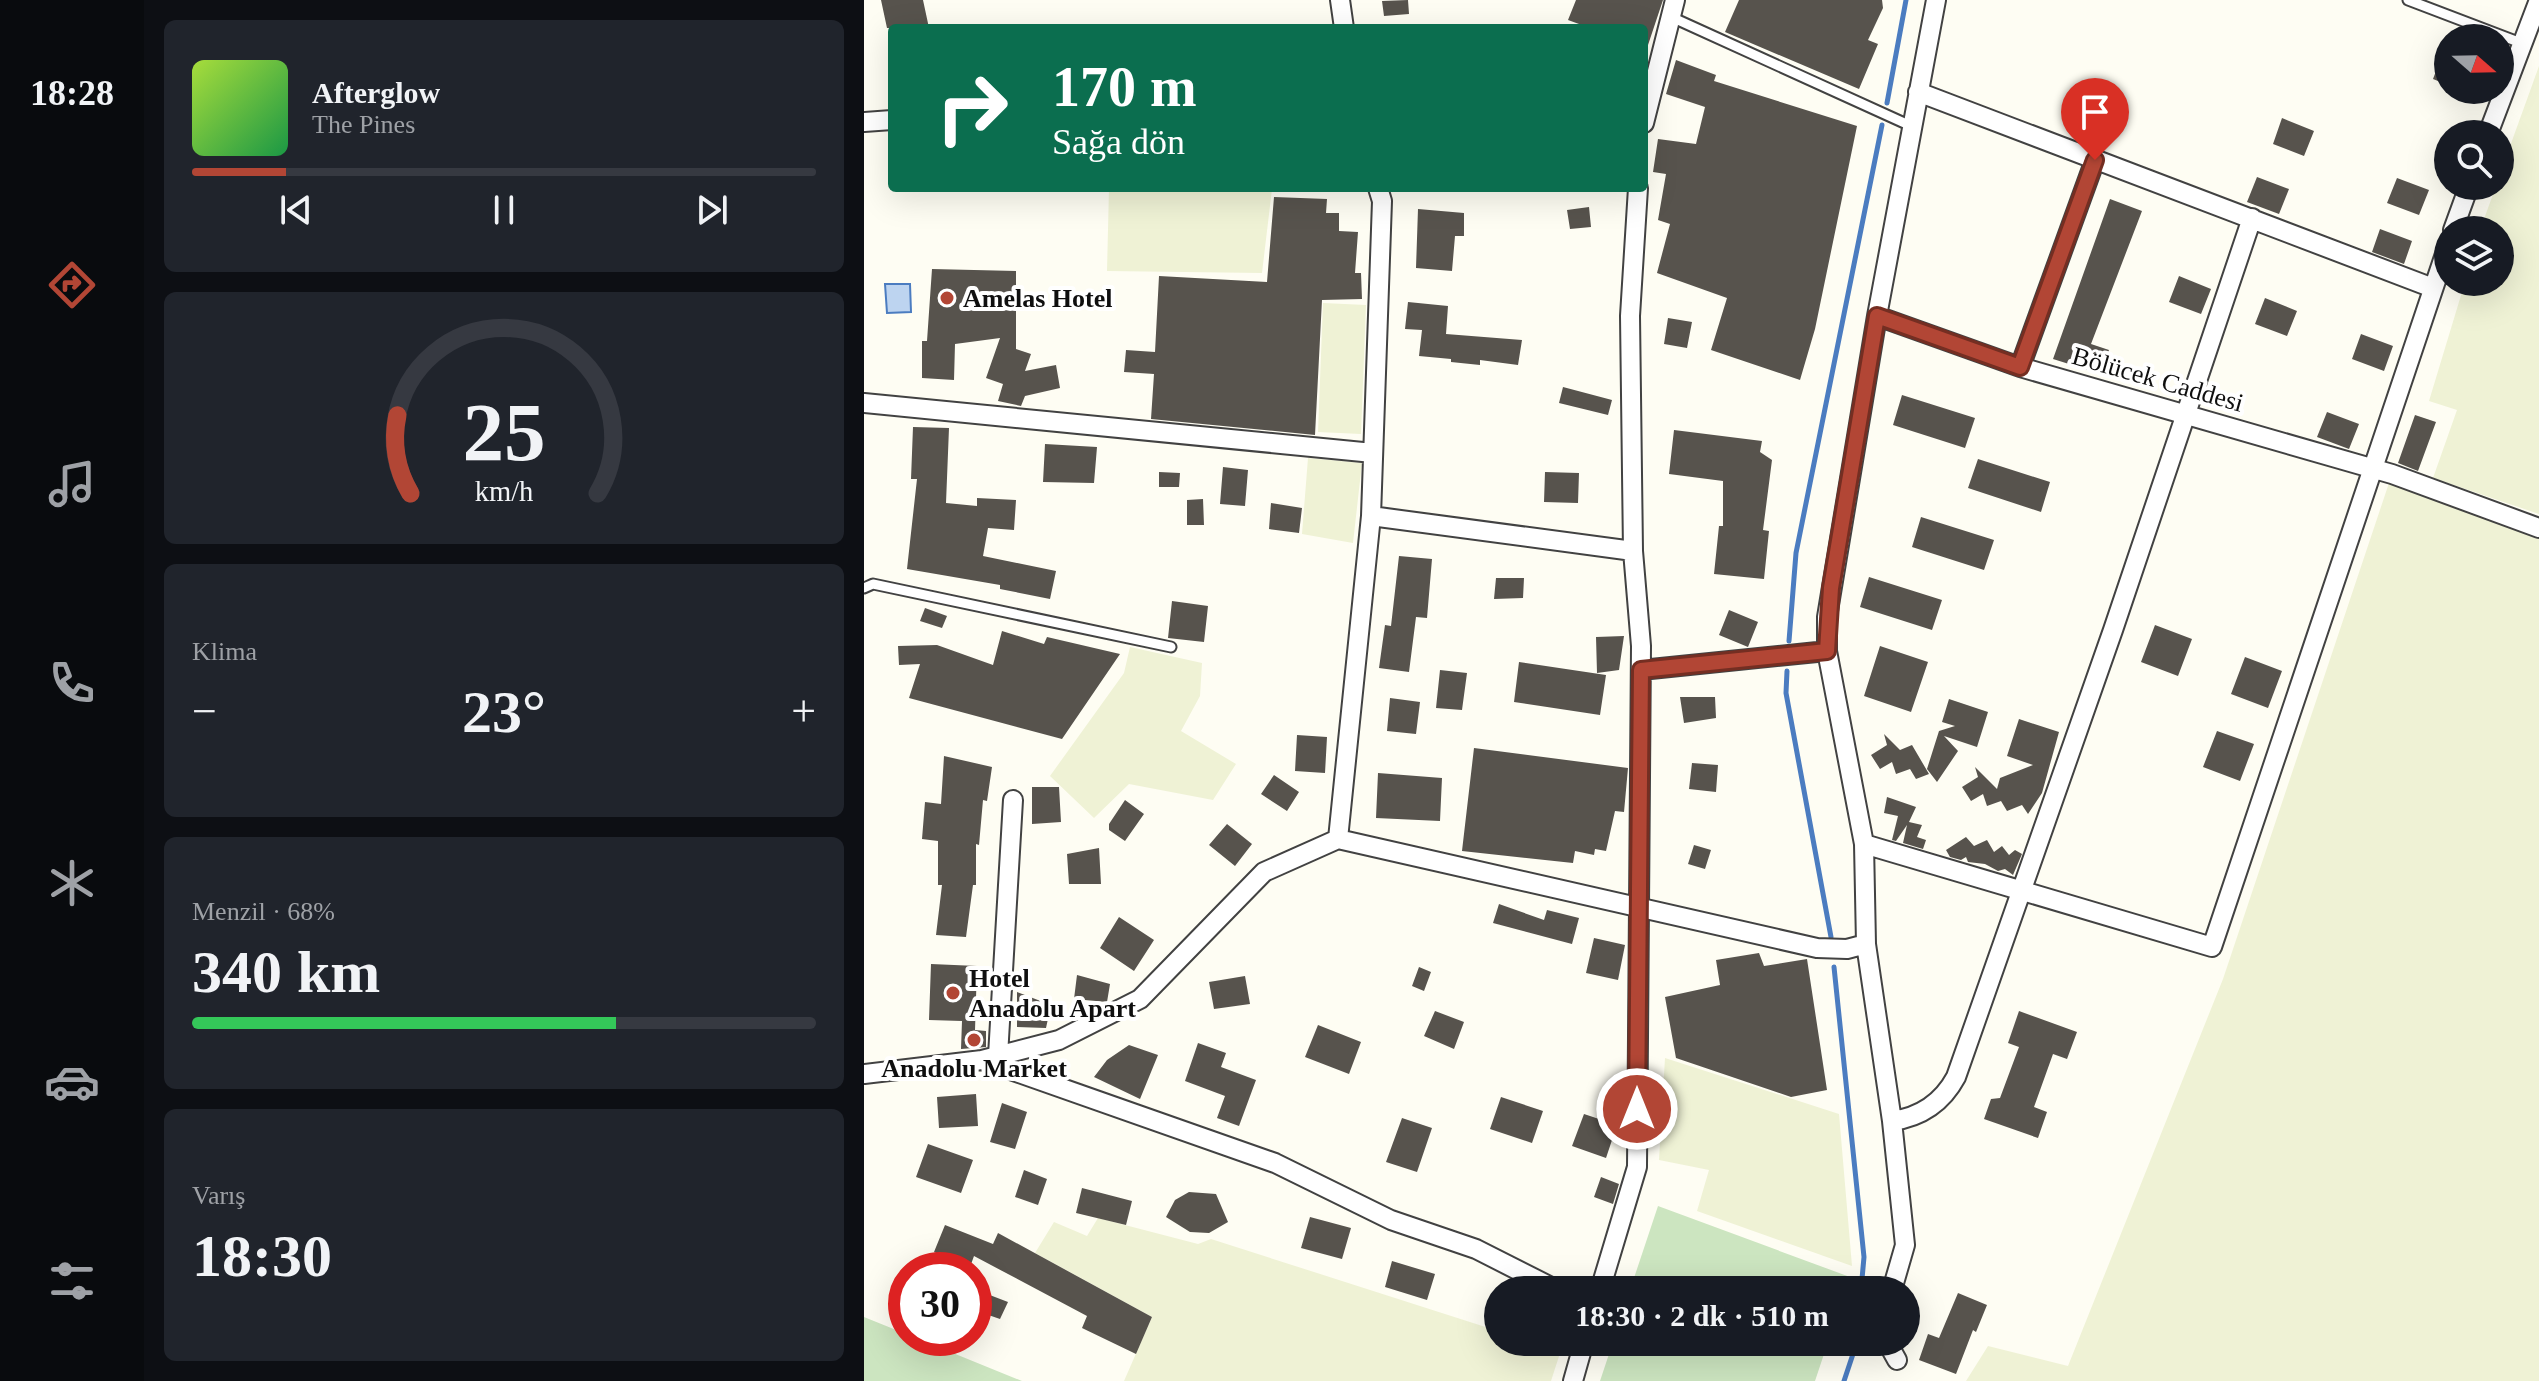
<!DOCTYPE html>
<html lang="tr">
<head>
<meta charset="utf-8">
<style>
	:root { --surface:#171b24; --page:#20242c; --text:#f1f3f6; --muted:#9ea1a6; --line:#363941; --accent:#b24635 }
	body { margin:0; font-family:Georgia,serif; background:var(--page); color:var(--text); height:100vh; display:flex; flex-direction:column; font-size:30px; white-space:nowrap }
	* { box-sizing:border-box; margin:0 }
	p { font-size:26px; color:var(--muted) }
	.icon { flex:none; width:44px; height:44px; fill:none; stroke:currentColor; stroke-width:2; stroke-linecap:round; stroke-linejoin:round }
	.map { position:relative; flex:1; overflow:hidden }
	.drawer { display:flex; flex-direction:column; gap:20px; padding:20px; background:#0d0f14; width:720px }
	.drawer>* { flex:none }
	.banner { position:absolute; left:24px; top:24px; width:760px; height:168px; border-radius:8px; box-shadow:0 8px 32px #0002; background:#0b6e4f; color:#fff; overflow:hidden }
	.needle { width:52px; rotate:110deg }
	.controls { position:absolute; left:1570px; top:24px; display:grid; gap:16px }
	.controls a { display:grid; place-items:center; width:80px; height:80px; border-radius:50%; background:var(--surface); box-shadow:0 8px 32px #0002; font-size:40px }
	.speed { position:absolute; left:24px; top:1252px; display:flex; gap:16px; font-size:40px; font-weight:700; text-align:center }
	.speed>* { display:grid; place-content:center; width:104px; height:104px; border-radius:50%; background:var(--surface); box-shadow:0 8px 32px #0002; line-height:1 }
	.speed .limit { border:12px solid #d22; background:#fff; color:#111 }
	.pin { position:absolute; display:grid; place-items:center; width:68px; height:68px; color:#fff; margin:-82px -34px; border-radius:50% 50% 50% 0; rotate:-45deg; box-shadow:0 0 8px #0007 }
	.pin .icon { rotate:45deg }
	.me { position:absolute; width:88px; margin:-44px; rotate:0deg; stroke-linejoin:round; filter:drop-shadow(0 0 6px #0008) }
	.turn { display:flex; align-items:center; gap:28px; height:168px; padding:0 32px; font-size:36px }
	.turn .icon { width:104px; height:104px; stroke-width:2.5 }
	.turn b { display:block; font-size:56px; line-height:68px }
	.big { font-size:60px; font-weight:700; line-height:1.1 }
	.drawer .card { flex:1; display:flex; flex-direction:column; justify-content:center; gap:12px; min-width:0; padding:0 28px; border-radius:12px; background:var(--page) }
	.drawer .dial { align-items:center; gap:0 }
	.dial svg { height:208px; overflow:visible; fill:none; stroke:var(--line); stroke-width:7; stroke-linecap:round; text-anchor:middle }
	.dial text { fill:var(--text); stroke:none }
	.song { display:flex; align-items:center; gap:24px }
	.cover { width:96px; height:96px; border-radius:12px; background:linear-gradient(135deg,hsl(80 70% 55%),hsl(140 70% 35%)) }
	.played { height:8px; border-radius:4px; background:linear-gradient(90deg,var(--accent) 15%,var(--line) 15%) }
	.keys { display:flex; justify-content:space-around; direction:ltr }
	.heat { display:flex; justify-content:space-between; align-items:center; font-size:44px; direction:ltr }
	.charge { height:12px; border-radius:6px; background:linear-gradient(90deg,#34c759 68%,var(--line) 0) }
	.trip { position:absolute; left:620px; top:1276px; width:436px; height:80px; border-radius:40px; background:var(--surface); box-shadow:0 8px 32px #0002; font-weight:700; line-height:80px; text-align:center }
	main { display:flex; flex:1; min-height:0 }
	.menu { display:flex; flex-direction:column; width:144px; justify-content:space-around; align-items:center; background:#090b0e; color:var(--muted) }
	.menu .icon { width:56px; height:56px }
	.menu .on { color:var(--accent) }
	.menu b { font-size:36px; color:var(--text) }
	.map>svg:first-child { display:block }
	.farmland { fill:#eff2d5 }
	.green { fill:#cce5c0 }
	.water { fill:#bdd4f0; stroke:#4b7cc0; stroke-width:2 }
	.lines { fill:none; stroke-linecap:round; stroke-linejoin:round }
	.stream { stroke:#4b7cc0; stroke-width:5 }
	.building { fill:#57534d }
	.lane-casing { stroke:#424242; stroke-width:13 }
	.street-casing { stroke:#424242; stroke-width:22 }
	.lane { stroke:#fff; stroke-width:9 }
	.street { stroke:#fff; stroke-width:18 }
	.route-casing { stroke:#742e22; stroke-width:20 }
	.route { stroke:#b24635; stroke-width:14 }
	.poi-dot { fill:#b24635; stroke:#fff; stroke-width:3 }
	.labels { text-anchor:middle; stroke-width:8; stroke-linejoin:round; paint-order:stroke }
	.poi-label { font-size:26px; font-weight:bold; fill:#0f0f0f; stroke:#fff; text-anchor:start }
	.street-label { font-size:26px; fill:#0f0f0f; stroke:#fff }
</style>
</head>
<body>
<main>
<nav class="menu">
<b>18:28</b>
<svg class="icon on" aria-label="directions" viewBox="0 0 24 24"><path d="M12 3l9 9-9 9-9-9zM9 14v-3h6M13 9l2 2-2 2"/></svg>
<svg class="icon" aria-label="music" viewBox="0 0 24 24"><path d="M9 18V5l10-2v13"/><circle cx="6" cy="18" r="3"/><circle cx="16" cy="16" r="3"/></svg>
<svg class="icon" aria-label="phone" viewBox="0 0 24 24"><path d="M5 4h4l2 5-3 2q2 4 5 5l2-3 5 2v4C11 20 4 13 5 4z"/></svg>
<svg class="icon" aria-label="climate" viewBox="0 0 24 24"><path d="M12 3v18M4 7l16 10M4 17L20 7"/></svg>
<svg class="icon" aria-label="car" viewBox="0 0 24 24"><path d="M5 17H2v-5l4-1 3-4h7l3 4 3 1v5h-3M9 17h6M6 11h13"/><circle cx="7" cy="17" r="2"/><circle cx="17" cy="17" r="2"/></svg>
<svg class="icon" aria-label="filters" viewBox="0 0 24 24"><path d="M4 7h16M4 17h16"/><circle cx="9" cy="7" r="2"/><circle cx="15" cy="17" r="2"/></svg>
</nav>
<section class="drawer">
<div class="card">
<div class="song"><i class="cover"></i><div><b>Afterglow</b><p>The Pines</p></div></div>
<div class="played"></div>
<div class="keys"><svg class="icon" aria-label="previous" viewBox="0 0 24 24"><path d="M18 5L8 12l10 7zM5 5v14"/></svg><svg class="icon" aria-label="pause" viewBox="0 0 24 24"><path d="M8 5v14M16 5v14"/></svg><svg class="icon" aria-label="next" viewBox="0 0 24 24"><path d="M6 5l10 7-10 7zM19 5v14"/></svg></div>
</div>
<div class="card dial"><svg viewBox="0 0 100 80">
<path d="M14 69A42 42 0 1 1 86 69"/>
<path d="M14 69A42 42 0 0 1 9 39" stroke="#b24635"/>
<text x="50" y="56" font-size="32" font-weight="700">25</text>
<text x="50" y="72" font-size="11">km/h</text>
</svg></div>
<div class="card"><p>Klima</p>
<div class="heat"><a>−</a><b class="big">23°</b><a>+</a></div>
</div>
<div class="card"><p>Menzil · 68%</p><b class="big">340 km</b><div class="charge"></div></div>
<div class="card"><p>Varış</p><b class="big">18:30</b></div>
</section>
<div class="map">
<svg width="1675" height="1381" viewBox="0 0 1675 1381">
	<rect width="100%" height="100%" fill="#fefdf3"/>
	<path class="farmland" d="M1675 66V514L1569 478 1593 410 1565 401 1601 282H1636V230H1616L1632 186H1636V174Z
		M245 188H281V192L357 188H471L470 192 408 189 398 273 243 271Z
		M459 303 502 305 497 434 454 432Z
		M444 458 498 463 489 543 438 534Z
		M1528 474 1675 528V1381H1102L1124 1346 1204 1366 1359 979Z
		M266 647 338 663 336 696 317 731 372 764 349 800 265 784 230 818 186 776 260 673Z
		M801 1058 975 1114 988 1266 833 1211 845 1170 795 1160Z
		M234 1218 334 1244 347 1239 634 1331V1342H670L697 1350 687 1381H260L288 1317 171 1253 190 1222 223 1236Z"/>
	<path class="green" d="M794 1206 986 1277 982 1290H766Z
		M0 1317 42 1334V1338H52L158 1381H0Z
		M749 1342H964L951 1381H736Z"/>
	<path class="water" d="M21 284H46L47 312 23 313Z"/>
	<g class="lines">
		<path class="stream" d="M1023 103 1042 0
			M925 641 932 553 1018 125
			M923 671 922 693 967 937
			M970 967 1000 1257 997 1290
			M980 1381 993 1342"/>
	</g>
	<path class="building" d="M17 0H59L65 28H23Z
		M544 0 545 14 520 16 518 1Z
		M712 0H799L781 54 780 28H726L704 20Z
		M875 0H1018L1019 8 1004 40 1014 44 995 89 861 32Z
		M1583 42H1584V85L1569 79Z
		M812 60 852 75 850 81 993 126 951 329 936 380 847 350 863 298 793 273 806 224 794 220 802 174 789 172 794 139 832 144 841 107 802 94Z
		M1418 118 1450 131 1440 156 1409 144Z
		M1393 177 1425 189 1415 214 1383 202Z
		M1533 178 1565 190 1555 215 1523 203Z
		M410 197 463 199 462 213H475V231L494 232 491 273H497L498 299 458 300 451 435 287 419 290 374 260 372 262 350 291 352 295 276 403 282Z
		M1246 199 1278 211 1227 344 1245 350 1237 374 1189 359Z
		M725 207 727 227 706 229 703 210Z
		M554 209 600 213V236H591L588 271 552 268Z
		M1516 229 1548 241 1540 264 1508 252Z
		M68 269 152 271V349L167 354 161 371 192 365 196 388 161 396 157 406 134 401 139 384 122 378 136 338 91 344 90 380 58 378V341H63Z
		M1315 276 1347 289 1337 314 1305 302Z
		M1401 298 1433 311 1423 336 1391 324Z
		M544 302 584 306 582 334 658 340 654 365 616 360V365L587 362V359L555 356 558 330 541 329Z
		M804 318 828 322 823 348 800 344Z
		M1497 334 1529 346 1520 371 1488 359Z
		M699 387 748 400 744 415 695 403Z
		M1038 395 1111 418 1101 448 1029 425Z
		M1463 412 1495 424 1485 449 1453 437Z
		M1551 415 1572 422 1554 471 1534 463Z
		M49 427 85 428 82 503 113 506V498L152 500 150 530 124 528 119 556 192 571 186 599 136 589V585L43 569 53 479H47Z
		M810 430 898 441 896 452 908 460 899 530 905 531 900 579 850 574 855 526H859V481L805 474Z
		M181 444 233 447 230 483 179 482Z
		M1114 459 1186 482 1177 512 1104 488Z
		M359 467 384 470 381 506 356 504Z
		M295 472 316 473 315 487H295Z
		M681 472 715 473 714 503 680 502Z
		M339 499 340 525H323V500Z
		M407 503 438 508 435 533 405 529Z
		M1057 517 1130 540 1120 570 1048 547Z
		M535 556 568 559 563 618 552 617 545 672 515 668 521 625 527 626Z
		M1005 577 1078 600 1068 630 996 607Z
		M632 578H660L659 598 630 599Z
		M308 601 344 606 340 642 304 638Z
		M61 608 83 616 78 628 56 621Z
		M865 610 894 622 884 647 855 635Z
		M1291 625 1328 639 1314 676 1277 662Z
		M138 631 180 644 183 637 256 654 198 739 45 698 56 664 35 665 34 646 73 645 129 665Z
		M760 636 755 670 733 673 732 637Z
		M1016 646 1064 662 1047 712 1000 696Z
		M1381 657 1418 671 1404 708 1367 694Z
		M655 662 742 675 736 715 650 702Z
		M576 670 603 673 598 710 572 708Z
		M816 697H851L852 718 820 723Z
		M526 698 556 702 552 734 523 731Z
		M1085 699 1124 712 1113 747 1080 736 1094 751 1073 782 1063 769 1075 731 1091 726 1078 722Z
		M1155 719 1195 732 1178 793 1164 814 1158 805 1143 811 1137 801 1123 806 1119 794 1107 801 1098 787 1114 777 1111 767 1133 789 1136 778 1169 765 1143 756Z
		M1353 731 1390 744 1376 781 1339 767Z
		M1020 734 1036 750 1048 745 1065 774 1052 779 1046 769 1032 774 1028 762 1016 769 1007 755 1023 745Z
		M433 735 463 737 461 773 431 771Z
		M610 748 764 768 760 812 751 811 742 851 731 849 730 855 711 851 709 863 598 851Z
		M80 756 128 767 123 801 119 800 115 845 112 844V885H109L102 937 72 935 78 885H74V841L58 839 61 802 77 804Z
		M828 763 854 765 852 792 825 789Z
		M514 773 578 778 576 821 512 818Z
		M410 775 435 792 423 811 397 794Z
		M168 787H195L197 822 168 824Z
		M1023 797 1052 807 1045 822 1058 825 1053 837 1062 840 1059 849 1039 843 1043 825 1032 841 1028 840 1034 816 1020 813Z
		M261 800 280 814 261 841 245 830V824Z
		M363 824 388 844 371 866 345 845Z
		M1102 837 1110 846 1123 840 1130 852 1138 846 1145 855 1151 850 1158 854 1149 875 1141 869 1134 871 1121 864 1104 862 1102 857 1097 860 1086 857 1082 850Z
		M830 845 847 850 841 869 824 864Z
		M235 848 237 884H205L203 854Z
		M635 904 680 920 683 910 715 918 708 944 629 923Z
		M255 917 290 940 270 971 236 948Z
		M730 938 761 945 754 980 722 973Z
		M895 953 900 966 943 959 963 1090 927 1097 812 1058 801 997 856 985 852 960Z
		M67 964 113 966 111 1030 122 1031V1047L97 1049 98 1021 65 1020Z
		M555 967 567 972 560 991 548 986Z
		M213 975 246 984 243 1002 210 999Z
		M381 976 386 1004 350 1009 345 982Z
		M153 992 187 1005 182 1028 153 1027Z
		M571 1011 600 1022 590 1049 560 1036Z
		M1155 1011 1213 1032 1203 1059 1189 1054 1170 1107 1183 1112 1174 1138 1120 1119 1127 1099 1136 1098 1155 1047 1144 1043Z
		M454 1025 497 1042 485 1074 441 1057Z
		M334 1043 362 1053 357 1067 392 1080 375 1126 353 1118 361 1096 321 1081Z
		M265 1045 294 1055 276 1099 230 1077 243 1060Z
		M112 1094 114 1126 75 1128 73 1097Z
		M637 1097 679 1111 668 1143 626 1129Z
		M138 1103 163 1112 151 1149 126 1142Z
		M720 1114 753 1125 742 1158 708 1146Z
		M538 1118 568 1128 553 1172 522 1162Z
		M64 1144 109 1160 97 1193 52 1177Z
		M160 1170 183 1179 174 1205 151 1197Z
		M737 1177 755 1184 749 1204 730 1197Z
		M218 1188 268 1201 262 1225 212 1213Z
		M325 1192 352 1194 364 1222 345 1233 326 1232 302 1217 311 1200Z
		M446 1217 487 1228 478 1259 437 1248Z
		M81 1225 129 1244 134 1233 288 1317 272 1354 218 1328 223 1316 110 1256 106 1267 70 1252Z
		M528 1261 571 1274 563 1300 521 1287Z
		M110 1289 144 1302 136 1319 110 1310Z
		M1094 1293 1123 1305 1112 1332 1109 1330 1092 1374 1055 1360 1064 1334 1075 1338Z"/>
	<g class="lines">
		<defs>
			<path id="lane" d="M1544 0 1657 43
				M805 16 1047 126
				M0 588 9 584 307 647"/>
			<path id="street" d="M476 0 480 28
				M1072 0 1013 316 963 617V651L1000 844 1348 947 1584 245
				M1054 92 1569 288
				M0 122 28 120
				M780 123 811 0
				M1624 134 1675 0
				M1589 230 1605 186
				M1013 316 1156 367 1528 474 1675 528
				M1156 367 1231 160
				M0 403 509 453
				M507 516 769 551
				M777 670 963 651
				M474 839 507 516 518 201 514 188
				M1000 844 1002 944 1028 1121 1041 1245 1028 1290
				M134 1056 149 800
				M118 1060 411 1163 527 1220 612 1249 693 1290
				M0 1074 118 1060 195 1040 276 999 400 872 474 839 953 948 983 949 1002 944
				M1028 1121C1057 1117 1078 1103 1092 1077L1249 630 1388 218
				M736 1290 773 1167 777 646 769 551 766 316 774 188
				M1023 1342 1033 1360
				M709 1381 720 1342"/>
		</defs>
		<use href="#lane" class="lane-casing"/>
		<use href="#street" class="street-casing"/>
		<use href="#lane" class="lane"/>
		<use href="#street" class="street"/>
	</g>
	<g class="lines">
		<defs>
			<path id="route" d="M773 1109 777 670 963 651 967 588 1013 316 1156 367 1231 160"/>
		</defs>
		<use href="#route" class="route-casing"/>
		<use href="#route" class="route"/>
	</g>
	<g class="poi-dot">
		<circle cx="83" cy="298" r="8"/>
		<circle cx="89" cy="993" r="8"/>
		<circle cx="110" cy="1040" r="8"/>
	</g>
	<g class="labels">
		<g class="poi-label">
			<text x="99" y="307">Amelas Hotel</text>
			<text x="105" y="987">Hotel<tspan x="105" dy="30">Anadolu Apart</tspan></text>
			<text x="110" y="1077" text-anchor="middle">Anadolu Market</text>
		</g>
		<g class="street-label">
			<text transform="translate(1294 379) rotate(16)" y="9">Bölücek Caddesi</text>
		</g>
	</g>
</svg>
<div class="controls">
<a><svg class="needle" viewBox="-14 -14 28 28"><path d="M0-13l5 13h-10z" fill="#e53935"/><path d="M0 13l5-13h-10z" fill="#9ea1a6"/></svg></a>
<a><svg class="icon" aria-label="search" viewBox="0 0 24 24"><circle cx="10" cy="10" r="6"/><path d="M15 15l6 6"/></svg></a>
<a><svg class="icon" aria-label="layers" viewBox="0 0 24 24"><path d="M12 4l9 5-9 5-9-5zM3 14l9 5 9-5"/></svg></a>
</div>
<div class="speed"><div class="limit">30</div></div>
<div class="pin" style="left:1231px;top:160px;background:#d93025"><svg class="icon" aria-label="arrive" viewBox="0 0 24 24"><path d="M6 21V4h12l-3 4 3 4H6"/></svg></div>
<svg class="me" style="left:773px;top:1109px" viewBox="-20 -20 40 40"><circle r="17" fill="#b24635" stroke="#fff" stroke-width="3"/><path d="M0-11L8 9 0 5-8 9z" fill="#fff"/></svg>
<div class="trip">18:30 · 2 dk · 510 m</div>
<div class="banner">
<div class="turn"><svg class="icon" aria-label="right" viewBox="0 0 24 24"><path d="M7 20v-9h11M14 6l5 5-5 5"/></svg><div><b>170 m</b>Sağa dön</div></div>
</div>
</div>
</main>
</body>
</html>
